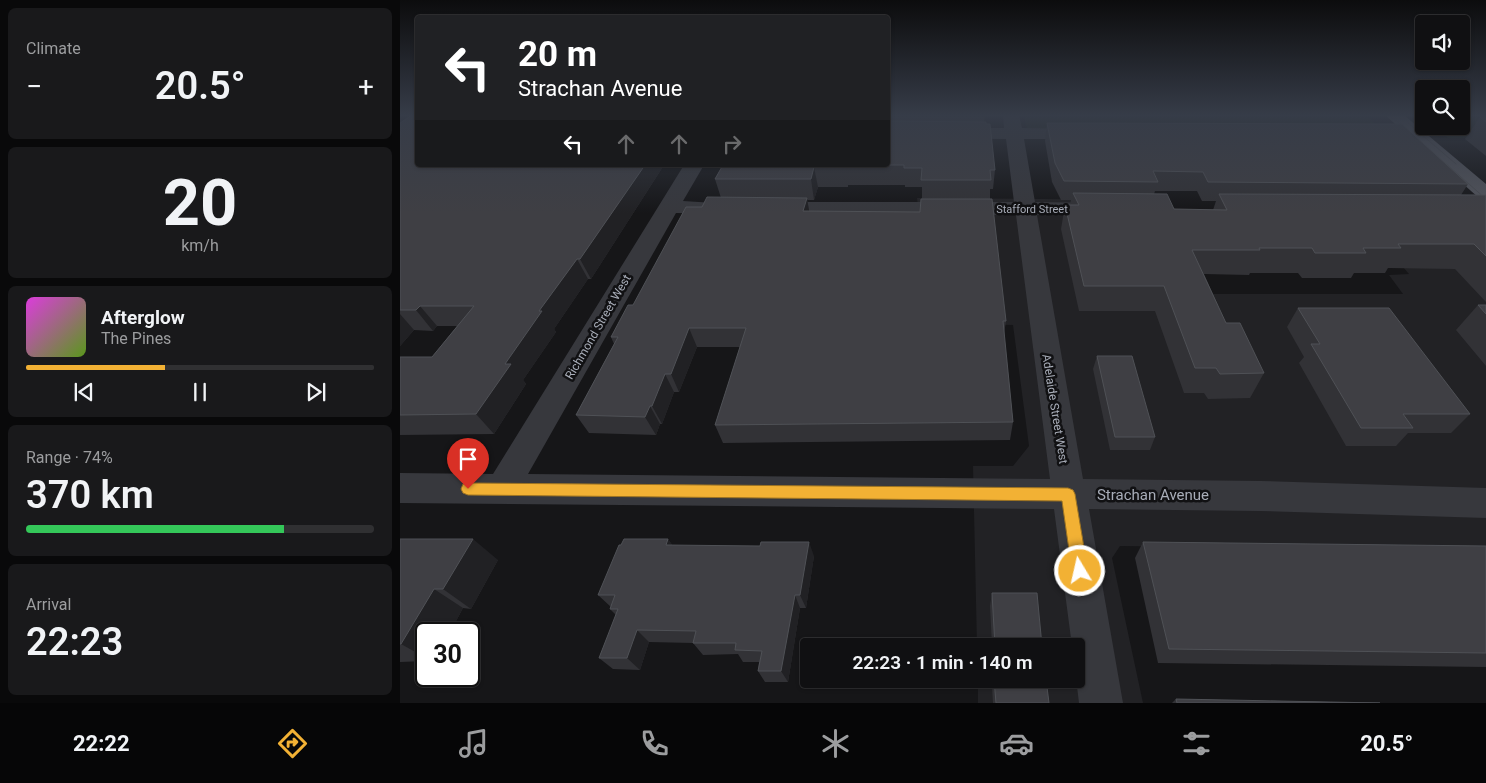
<!DOCTYPE html>
<html lang="en">
<head>
<meta charset="utf-8">
<style>
	:root { --surface:#101012; --page:#19191b; --text:#f1f3f6; --muted:#9c9d9f; --line:#303032; --accent:#f2b134 }
	body { margin:0; font-family:Roboto,sans-serif; background:var(--page); color:var(--text); height:100vh; display:flex; flex-direction:column; font-size:19px; white-space:nowrap }
	* { box-sizing:border-box; margin:0 }
	p { font-size:16px; color:var(--muted) }
	.icon { flex:none; width:28px; height:28px; fill:none; stroke:currentColor; stroke-width:2; stroke-linecap:round; stroke-linejoin:round }
	.map { position:relative; flex:1; overflow:hidden }
	.sheet { display:flex; flex-direction:column; gap:8px; padding:8px; background:#09090a; width:400px }
	.sheet>* { flex:none }
	.guide { position:absolute; left:15px; top:15px; width:475px; height:152px; border-radius:5px; box-shadow:0 1px 4px #0004,0 0 0 1px var(--line); background:#202124; color:#fff; overflow:hidden }
	.controls { position:absolute; left:1015px; top:15px; display:grid; gap:10px }
	.controls a { display:grid; place-items:center; width:55px; height:55px; border-radius:5px; background:var(--surface); box-shadow:0 1px 4px #0004,0 0 0 1px var(--line); font-size:25px }
	.speed { position:absolute; left:15px; top:622px; display:flex; gap:10px; font-size:25px; font-weight:700; text-align:center }
	.speed>* { display:grid; place-content:center; width:65px; height:65px; border-radius:50%; background:var(--surface); box-shadow:0 1px 4px #0004,0 0 0 1px var(--line); line-height:1 }
	.speed .limit { border:2px solid #111; border-radius:8px; background:#fff; color:#111 }
	.pin { position:absolute; display:grid; place-items:center; width:42px; height:42px; color:#fff; margin:-51px -21px; border-radius:50% 50% 50% 0; rotate:-45deg; box-shadow:0 0 5px #0007 }
	.pin .icon { rotate:45deg }
	.me { position:absolute; width:55px; margin:-28px; rotate:351deg; stroke-linejoin:round; filter:drop-shadow(0 0 4px #0008) }
	.turn { display:flex; align-items:center; gap:18px; height:105px; padding:0 20px; font-size:22px }
	.turn .icon { width:65px; height:65px; stroke-width:2.5 }
	.turn b { display:block; font-size:35px; line-height:42px }
	.lanes { display:flex; align-items:center; height:48px; padding:0 20px; background:#0003; justify-content:center; gap:25px; direction:ltr }
	.lanes .off { opacity:.35 }
	.big { font-size:38px; font-weight:600; line-height:1.1 }
	.sheet .tile { flex:1; display:flex; flex-direction:column; justify-content:center; gap:8px; min-width:0; padding:0 18px; border-radius:8px; background:var(--page) }
	.sheet .dial { align-items:center; gap:0 }
	.dial b { font-size:65px; line-height:1 }
	.song { display:flex; align-items:center; gap:15px }
	.cover { width:60px; height:60px; border-radius:8px; background:linear-gradient(135deg,hsl(300 70% 55%),hsl(90 70% 35%)) }
	.played { height:5px; border-radius:2px; background:linear-gradient(90deg,var(--accent) 40%,var(--line) 40%) }
	.keys { display:flex; justify-content:space-around; direction:ltr }
	.heat { display:flex; justify-content:space-between; align-items:center; font-size:28px; direction:ltr }
	.charge { height:8px; border-radius:4px; background:linear-gradient(90deg,#34c759 74%,var(--line) 0) }
	.trip { position:absolute; left:400px; top:638px; width:285px; height:50px; border-radius:5px; background:var(--surface); box-shadow:0 1px 4px #0004,0 0 0 1px var(--line); font-weight:600; line-height:50px; text-align:center }
	.tab-bar { display:flex; height:80px; justify-content:space-around; align-items:center; background:#060607; color:var(--muted) }
	.tab-bar .icon { width:35px; height:35px }
	.tab-bar .current { color:var(--accent) }
	.tab-bar b { font-size:22px; color:var(--text) }
	main { display:flex; flex:1; min-height:0 }
	.map>svg:first-child { display:block }
	.built { fill:#222225 }
	.green { fill:#1c231d }
	.lines { fill:none; stroke-linecap:round; stroke-linejoin:round }
	.minor { fill:#37383d; fill-rule:evenodd }
	.major { fill:#53555c; fill-rule:evenodd }
	.tram { stroke:#4a4c52; stroke-width:1 }
	.wall { fill:#323236; fill-rule:evenodd }
	.shaded-wall { fill:#212124 }
	.building { fill:#3f3f44; stroke:#4f5156 }
	.route { fill:#f2b134; stroke:#9d7322 }
	.labels { text-anchor:middle; stroke-width:5; stroke-linejoin:round; paint-order:stroke }
	.far-street-label { font-size:11px; fill:#a8adb8; stroke:#111113 }
	.street-label { font-size:12px; fill:#a8adb8; stroke:#111113 }
	.near-street-label { font-size:15px; fill:#a8adb8; stroke:#111113 }
</style>
</head>
<body>
<main>
<section class="sheet">
<div class="tile"><p>Climate</p>
<div class="heat"><a>−</a><b class="big">20.5°</b><a>+</a></div>
</div>
<div class="tile dial"><b>20</b><p>km/h</p></div>
<div class="tile">
<div class="song"><i class="cover"></i><div><b>Afterglow</b><p>The Pines</p></div></div>
<div class="played"></div>
<div class="keys"><svg class="icon" aria-label="previous" viewBox="0 0 24 24"><path d="M18 5L8 12l10 7zM5 5v14"/></svg><svg class="icon" aria-label="pause" viewBox="0 0 24 24"><path d="M8 5v14M16 5v14"/></svg><svg class="icon" aria-label="next" viewBox="0 0 24 24"><path d="M6 5l10 7-10 7zM19 5v14"/></svg></div>
</div>
<div class="tile"><p>Range · 74%</p><b class="big">370 km</b><div class="charge"></div></div>
<div class="tile"><p>Arrival</p><b class="big">22:23</b></div>
</section>
<div class="map">
<svg width="1086" height="703" viewBox="0 0 1086 703">
	<rect width="100%" height="100%" fill="#161618"/>
	<path class="built" d="M517 198 760 200 792 294H1003L989 275 1009 274 991 253 1086 201V550L720 546 712 558 743 703H578V679H676V646H577L573 466H613L629 446 613 325 518 323 521 228Z"/>
	<path class="green" d="M624 115H965L983 131H627Z
		M1061 115H1086V138H1048L1033 126H1061Z"/>
	<g class="lines">
		<path class="minor" d="M603 115H619L622 128 683 129 689 130 692 134 689 138 683 139H624L635 202 701 203 708 205 712 209 708 213 701 215H637L683 479 860 481 1086 488V518L860 511 689 509 723 703H679L676 678V646H672L654 509 0 503V473L93 474 284 165H304L283 201 331 204 335 208 331 212 324 214 276 213 128 474 650 479 616 215 372 214 365 212 361 208 365 204 372 202H614L606 139 488 138V128H604Z"/>
		<path class="major" d="M985 115H1004L1086 184V200L1079 198Z"/>
		<path class="tram" d="M990 115 1010 133
			M1008 123 1056 164
			M1044 162 1086 199"/>
	</g>
	<path class="wall" d="M488 115H585L584 122 595 170 593 189H590V199L606 321 604 334 613 422 610 440 323 443 315 425 340 347H297L279 392H274L262 424H260L256 435 189 433 176 415 214 344 211 337 233 305 302 207 321 198 315 179 323 165H488ZM448 185H505V187H522V199L520 212 409 211 407 200H414L418 187H448Z
		M1080 117H1086V156L1065 139Z
		M0 123 18 165H264L191 279H188L154 329 156 332 123 380 126 384 94 434 0 435V357H32L57 326H37L33 331 14 330 0 346Z
		M647 123 1068 184 1061 195H1086V302L1055 269 988 268 985 273H954L951 278H902L898 273H850L849 275 804 274 826 323 864 373 850 398 808 399 804 393H784L755 311H679L661 229 665 205H670L671 200H661L652 182 645 141ZM755 191H797L802 201H816L813 210 774 209 754 194Z
		M1078 305H1086V366L1056 330Z
		M898 308 1070 414 1051 433H1008L996 446H946L899 363 904 357 887 327Z
		M697 356 755 437 750 450H710L693 369Z
		M0 539 98 560 71 609 63 608 49 634H26V661L0 662Z
		M268 539 272 545 414 556 406 608H400L388 682H365L358 671 359 662H343L338 654 303 655 293 643 249 642 240 670 213 669 199 658 216 615 210 609 211 607 198 595 221 545Z
		M743 542 1086 546V667L758 663 735 558Z
		M592 593 642 646H592L590 606Z
		M594 679H646L649 703H593L592 686Z
		M776 699 980 703H772Z"/>
	<path class="shaded-wall" d="M245 165H264L191 279 180 259Z
		M414 167 418 187 414 200 411 179Z
		M407 198 410 216 403 211Z
		M177 259 188 279 154 329 156 332 123 380 126 384 94 434 76 414 105 364 139 311Z
		M20 306 37 326 33 331 16 310Z
		M0 314 14 330 0 346Z
		M289 328 297 347 279 392 271 374Z
		M265 374 274 392 262 424 252 406Z
		M250 406 260 424 256 435 245 417Z
		M73 539 98 560 71 609 43 589Z
		M268 539 278 553 266 545Z
		M409 542 414 556 406 608 400 595Z
		M34 589 63 608 49 634H26V658L1 644Z
		M395 595 400 608 388 682 381 671Z
		M237 630 249 642 240 670 227 658Z"/>
	<path class="building" d="M12 115H18V165H245L180 259H177L139 311H142L105 364H111L76 414 0 415V357H32L74 306H20L16 310H0V123Z
		M1080 117H1086V122Z
		M488 121 586 122V124H590L595 170H590L591 180H521L522 168H504V165H488Z
		M647 123 1002 124 1068 184 808 182 803 172 753 171 758 182 664 181 655 163Z
		M323 165H445V167H414L411 179H315Z
		M673 193 767 194 774 209 827 210 819 194 1086 195V256L1074 244H998L1001 248H963L966 253H915L912 248H859L860 250H792L826 323H840L864 373 820 374 816 368H795L764 286H684L665 205H679Z
		M307 197 407 198 403 211 520 212 521 199H592L606 321H603L613 422 315 425 346 328H289L271 374H265L252 406H250L245 417 176 415 218 337H211L228 305H233L286 207H302Z
		M1078 305H1086V314Z
		M898 308H989L1070 414H1003L1013 428H961L911 344H920Z
		M697 356H732L755 437H715Z
		M0 539H73L43 589H34L1 644H0Z
		M224 539H268L266 545 360 546 361 542H409L400 595H395L381 671H358L362 651 335 650 336 643H293L296 631 237 630 227 658H199L218 609H210L215 595H198L219 545H221Z
		M743 542 1086 546V653L769 649Z
		M592 593H637L642 646H595Z
		M594 679H646L649 703H596Z
		M776 699 980 703H777Z"/>
	<linearGradient id="sky" x2="0" y2="1"><stop stop-color="#0c0c0d"/><stop offset="0.54" stop-color="#363c48"/><stop offset="1" stop-color="#363c48" stop-opacity="0"/></linearGradient>
	<rect width="1086" height="213" fill="url(#sky)"/>
	<path class="route" d="M68 483 668 488 673 490 675 494 688 571 685 576 680 578 675 576 672 571 662 501 68 495 63 493 61 489 63 484Z"/>
	<g class="labels">
		<g class="far-street-label">
			<text x="632" y="213">Stafford Street</text>
		</g>
		<g class="street-label">
			<text transform="translate(198 327) rotate(-60)" y="4">Richmond Street West</text>
			<text transform="translate(655 409) rotate(81)" y="4">Adelaide Street West</text>
		</g>
		<g class="near-street-label">
			<text x="753" y="500">Strachan Avenue</text>
		</g>
	</g>
</svg>
<div class="controls">
<a><svg class="icon" aria-label="sound" viewBox="0 0 24 24"><path d="M4 9h4l5-4v14l-5-4H4zM17 9q2 3 0 6"/></svg></a>
<a><svg class="icon" aria-label="search" viewBox="0 0 24 24"><circle cx="10" cy="10" r="6"/><path d="M15 15l6 6"/></svg></a>
</div>
<div class="speed"><div class="limit">30</div></div>
<div class="pin" style="left:68px;top:489px;background:#d93025"><svg class="icon" aria-label="arrive" viewBox="0 0 24 24"><path d="M6 21V4h12l-3 4 3 4H6"/></svg></div>
<svg class="me" style="left:680px;top:571px" viewBox="-20 -20 40 40"><circle r="17" fill="#f2b134" stroke="#fff" stroke-width="3"/><path d="M0-11L8 9 0 5-8 9z" fill="#fff"/></svg>
<div class="trip">22:23 · 1 min · 140 m</div>
<div class="guide">
<div class="turn"><svg class="icon" aria-label="left" viewBox="0 0 24 24"><path d="M17 20v-9H6M10 6l-5 5 5 5"/></svg><div><b>20 m</b>Strachan Avenue</div></div>
<div class="lanes"><svg class="icon" aria-label="left" viewBox="0 0 24 24"><path d="M17 20v-9H6M10 6l-5 5 5 5"/></svg><svg class="icon off" aria-label="ahead" viewBox="0 0 24 24"><path d="M12 20V5M6 11l6-6 6 6"/></svg><svg class="icon off" aria-label="ahead" viewBox="0 0 24 24"><path d="M12 20V5M6 11l6-6 6 6"/></svg><svg class="icon off" aria-label="right" viewBox="0 0 24 24"><path d="M7 20v-9h11M14 6l5 5-5 5"/></svg></div>
</div>
</div>
</main>
<nav class="tab-bar">
<b>22:22</b>
<svg class="icon current" aria-label="directions" viewBox="0 0 24 24"><path d="M12 3l9 9-9 9-9-9zM9 14v-3h6M13 9l2 2-2 2"/></svg>
<svg class="icon" aria-label="music" viewBox="0 0 24 24"><path d="M9 18V5l10-2v13"/><circle cx="6" cy="18" r="3"/><circle cx="16" cy="16" r="3"/></svg>
<svg class="icon" aria-label="phone" viewBox="0 0 24 24"><path d="M5 4h4l2 5-3 2q2 4 5 5l2-3 5 2v4C11 20 4 13 5 4z"/></svg>
<svg class="icon" aria-label="climate" viewBox="0 0 24 24"><path d="M12 3v18M4 7l16 10M4 17L20 7"/></svg>
<svg class="icon" aria-label="car" viewBox="0 0 24 24"><path d="M5 17H2v-5l4-1 3-4h7l3 4 3 1v5h-3M9 17h6M6 11h13"/><circle cx="7" cy="17" r="2"/><circle cx="17" cy="17" r="2"/></svg>
<svg class="icon" aria-label="filters" viewBox="0 0 24 24"><path d="M4 7h16M4 17h16"/><circle cx="9" cy="7" r="2"/><circle cx="15" cy="17" r="2"/></svg>
<b>20.5°</b>
</nav>
</body>
</html>
